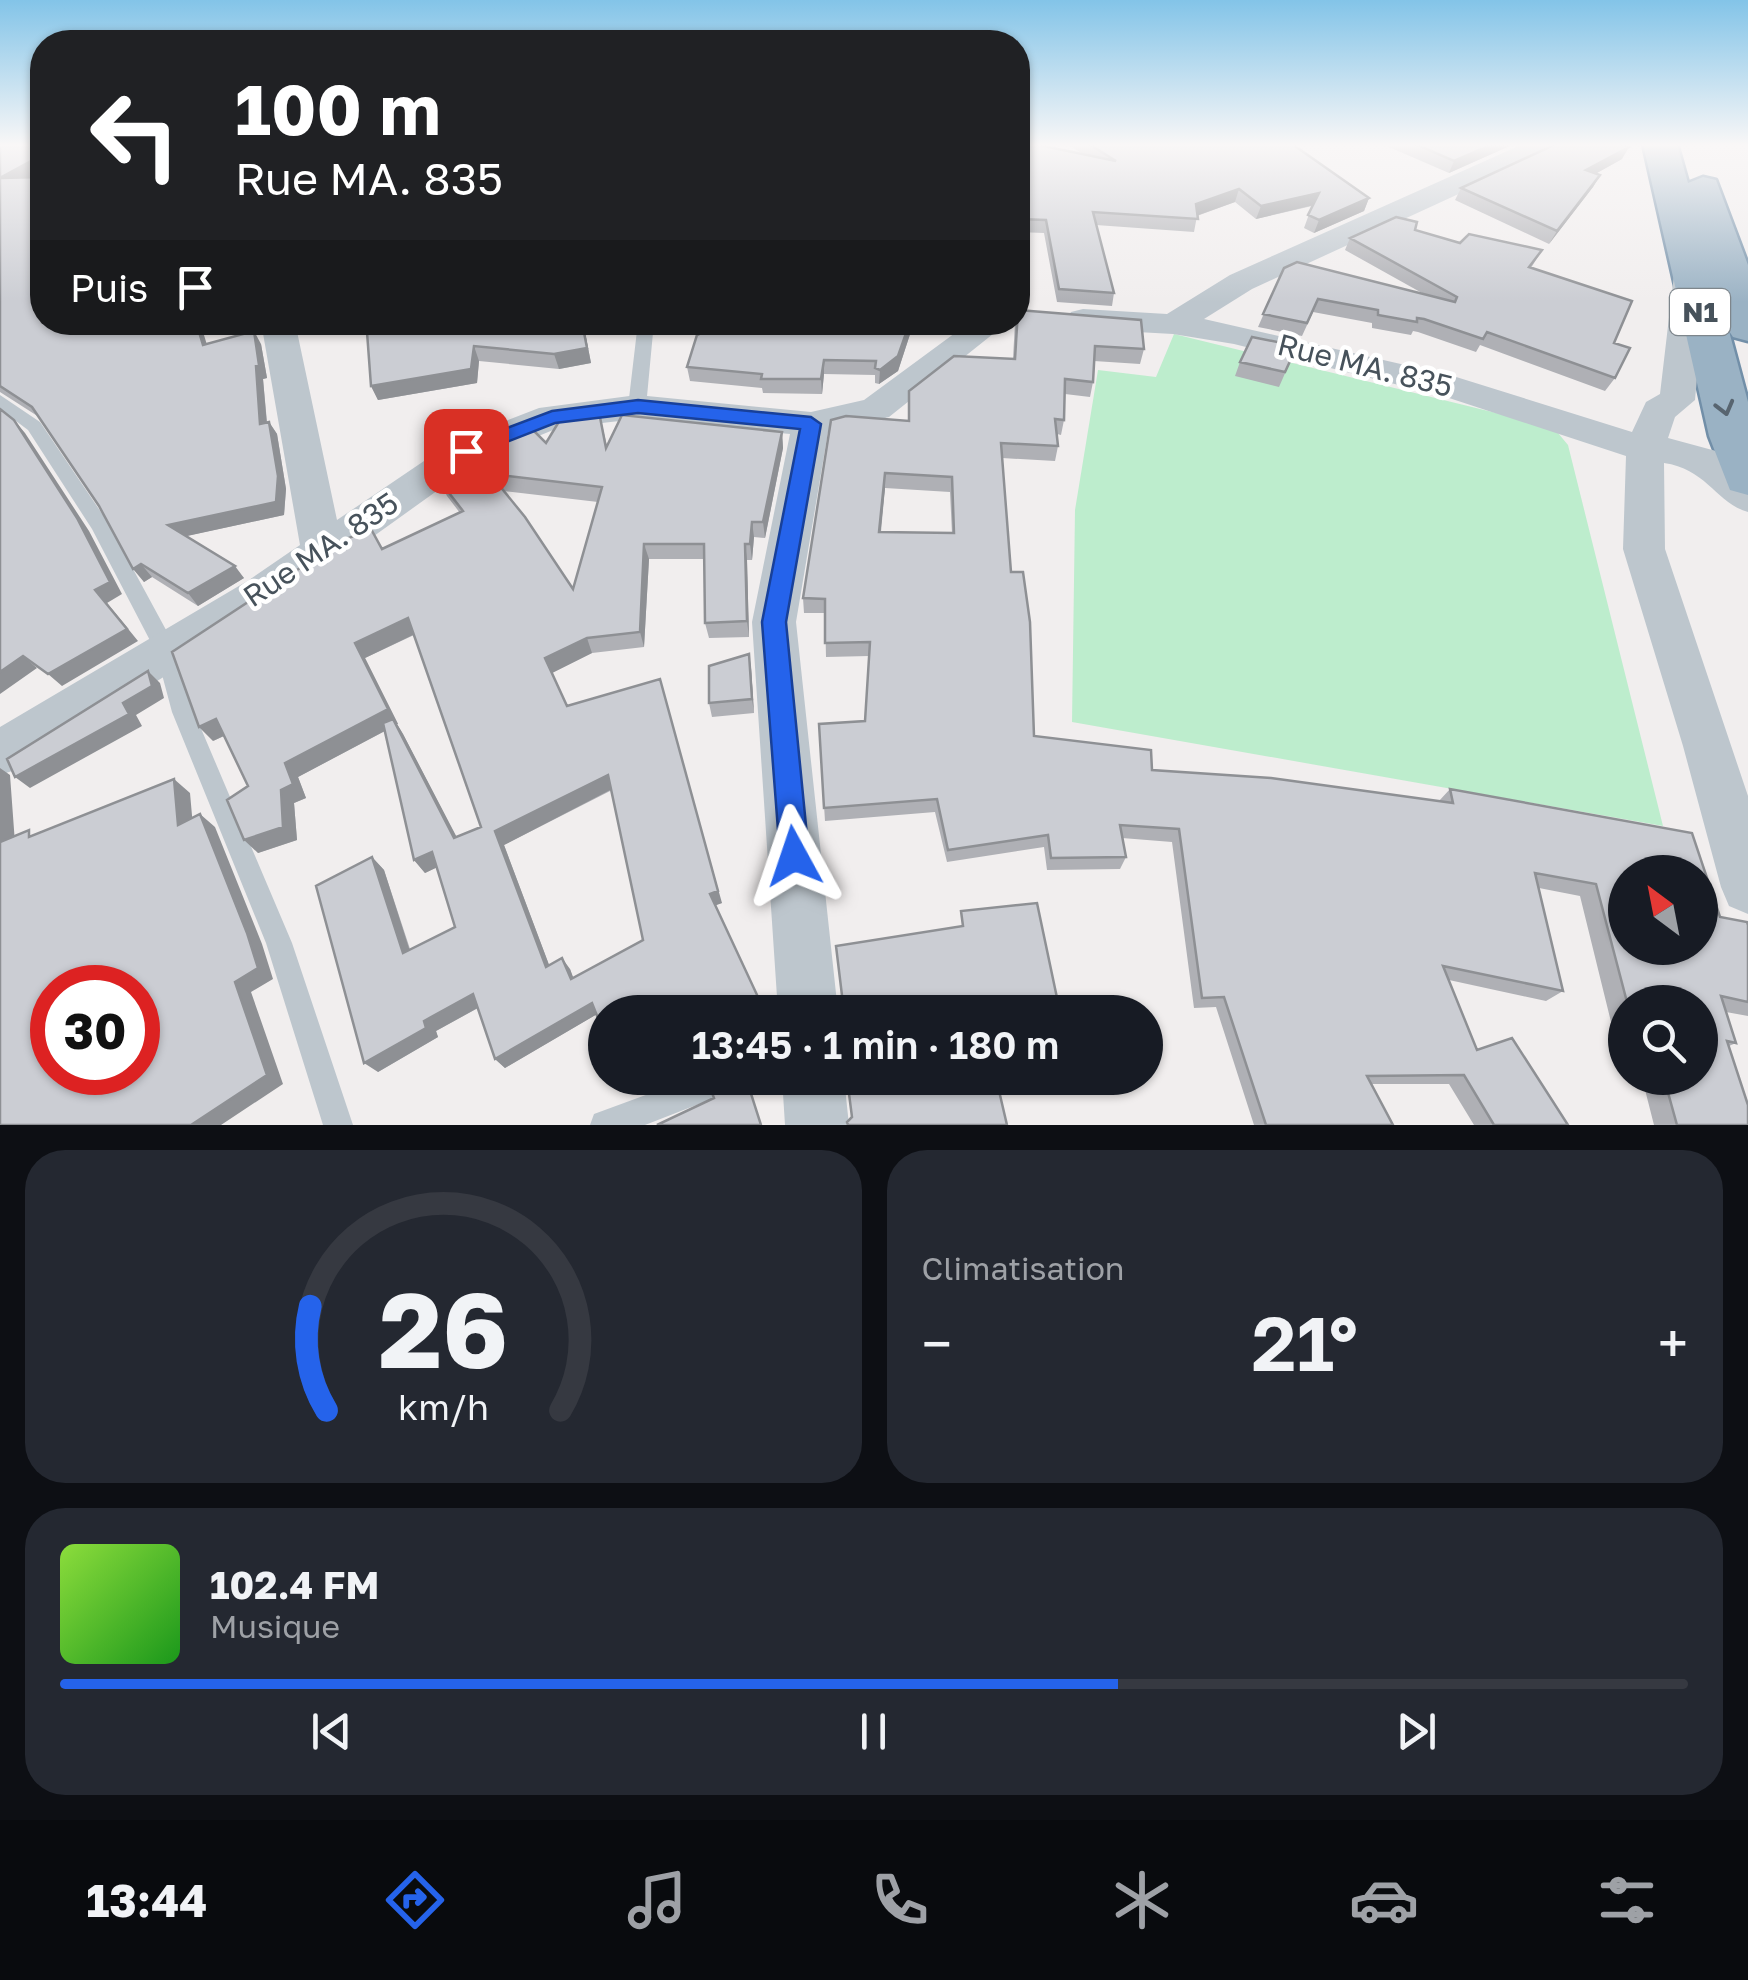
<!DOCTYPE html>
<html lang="fr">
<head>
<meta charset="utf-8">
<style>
	:root { --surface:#171b24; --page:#242831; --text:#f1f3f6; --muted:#9ea1a6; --line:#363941; --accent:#2563eb }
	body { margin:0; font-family:"Golos Text",sans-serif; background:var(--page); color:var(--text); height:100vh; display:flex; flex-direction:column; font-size:38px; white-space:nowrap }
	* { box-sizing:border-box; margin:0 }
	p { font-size:32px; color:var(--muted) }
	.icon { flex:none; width:55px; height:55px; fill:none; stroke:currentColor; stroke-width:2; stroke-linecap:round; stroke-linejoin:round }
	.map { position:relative; height:1125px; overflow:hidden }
	.side { display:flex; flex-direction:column; gap:25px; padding:25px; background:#0d0f14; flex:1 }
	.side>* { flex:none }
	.banner { position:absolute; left:30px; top:30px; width:1000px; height:305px; border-radius:40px; box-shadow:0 2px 8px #0004; background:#202124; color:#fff; overflow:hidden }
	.needle { width:65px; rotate:328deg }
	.tools { position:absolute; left:1608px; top:855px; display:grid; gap:20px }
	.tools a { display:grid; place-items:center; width:110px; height:110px; border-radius:50%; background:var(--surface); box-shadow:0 2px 8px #0004; font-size:50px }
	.speed { position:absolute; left:30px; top:965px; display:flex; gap:20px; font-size:50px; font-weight:700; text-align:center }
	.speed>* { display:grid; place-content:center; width:130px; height:130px; border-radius:50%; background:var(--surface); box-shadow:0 2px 8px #0004; line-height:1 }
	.speed .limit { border:15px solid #d22; background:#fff; color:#111 }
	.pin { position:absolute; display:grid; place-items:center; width:85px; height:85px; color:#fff; margin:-42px; border-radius:20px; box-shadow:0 5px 15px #0006 }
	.me { position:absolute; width:110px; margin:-55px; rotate:355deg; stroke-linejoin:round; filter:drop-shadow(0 0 8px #0008) }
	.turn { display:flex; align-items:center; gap:35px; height:210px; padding:0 40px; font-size:45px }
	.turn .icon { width:130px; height:130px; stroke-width:2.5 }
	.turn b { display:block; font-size:70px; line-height:85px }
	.then { display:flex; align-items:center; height:95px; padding:0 40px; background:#0003; gap:20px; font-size:38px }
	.big { font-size:75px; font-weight:600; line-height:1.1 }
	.side .card { flex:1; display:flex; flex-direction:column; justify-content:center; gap:15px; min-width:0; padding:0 35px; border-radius:40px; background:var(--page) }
	.side .dial { align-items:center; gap:0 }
	.dial svg { height:260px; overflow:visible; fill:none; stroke:var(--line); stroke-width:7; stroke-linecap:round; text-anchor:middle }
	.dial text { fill:var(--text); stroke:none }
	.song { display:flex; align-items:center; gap:30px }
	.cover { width:120px; height:120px; border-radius:15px; background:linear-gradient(135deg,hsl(90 70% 55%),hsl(120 70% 35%)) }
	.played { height:10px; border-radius:5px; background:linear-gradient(90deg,var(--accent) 65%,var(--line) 65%) }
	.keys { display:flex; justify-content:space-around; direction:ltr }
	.heat { display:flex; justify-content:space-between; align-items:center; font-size:55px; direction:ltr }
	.side .tiles { flex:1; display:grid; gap:25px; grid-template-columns:1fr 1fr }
	.card:last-child { grid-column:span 2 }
	.trip { position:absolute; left:588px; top:995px; width:575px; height:100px; border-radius:50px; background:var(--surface); box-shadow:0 2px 8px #0004; font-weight:600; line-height:100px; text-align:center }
	.dock { display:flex; height:160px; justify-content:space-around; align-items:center; background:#090b0e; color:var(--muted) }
	.dock .icon { width:70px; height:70px }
	.dock .active { color:var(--accent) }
	.dock b { font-size:45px; color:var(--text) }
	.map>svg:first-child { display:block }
	.green { fill:#bdedcd }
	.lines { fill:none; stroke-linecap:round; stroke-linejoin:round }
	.trunk-casing { stroke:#728fa8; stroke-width:5 }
	.service { fill:#bdc6cd; fill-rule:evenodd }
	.minor { fill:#bdc6cd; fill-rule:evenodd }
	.trunk { fill:#9ab2c4; fill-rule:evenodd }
	.wall { fill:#afb0b5; fill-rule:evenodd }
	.shaded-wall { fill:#8e9094 }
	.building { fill:#cbcdd3; stroke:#8e9094; stroke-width:2.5; fill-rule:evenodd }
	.oneway { stroke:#586570 }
	.route { fill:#2563eb; stroke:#184099; stroke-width:2.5 }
	.labels { text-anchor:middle; stroke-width:9; stroke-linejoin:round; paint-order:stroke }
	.shield { fill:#fff; stroke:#7e868c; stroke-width:2.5 }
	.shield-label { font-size:28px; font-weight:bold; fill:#47525b }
	.street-label { font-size:30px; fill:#47525b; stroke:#fff }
</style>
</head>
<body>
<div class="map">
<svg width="1748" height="1125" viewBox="0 0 1748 1125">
	<rect width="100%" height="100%" fill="#f1eeee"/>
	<path class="green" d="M1174 334 1537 423 1558 433 1568 445 1663 826 1072 722 1075 510 1098 370 1156 377Z"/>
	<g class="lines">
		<defs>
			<path id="trunk" d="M1643 144H1677L1688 183 1703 177 1716 180 1748 265V341L1733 337 1729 331 1748 402V495L1730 490 1709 436Z"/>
		</defs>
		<use href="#trunk" class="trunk-casing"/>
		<path class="service" d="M638 322H654L646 407 637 413 628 407Z
			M0 395 40 422 107 521 178 652 194 712 292 943 353 1125H323L266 943 172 712 156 652 92 529 28 430 0 409Z
			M692 1078H745L740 1088 645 1125H590L594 1114Z"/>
		<path class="minor" d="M1523 144H1558L1554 150 1252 289 1204 319 1453 376 1632 432 1646 402 1660 394 1674 275 1679 268H1701L1706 275 1695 400 1675 417 1668 438 1716 451 1748 473V512C1716 503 1707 469 1664 463L1665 549 1748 796V914L1729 906 1721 887 1683 746 1623 549 1626 456 1443 396 1234 344 1173 334 1083 329 1071 326 1066 319 1071 312 1083 309 1167 314 1230 275Z
			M261 322H295L337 520 452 442 539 408 637 395 811 412 864 400 970 322H1008L889 417 828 432 796 622 838 1012H778L752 622 790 434 637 419 558 428 480 460 279 604 18 769 0 775V727L249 580 300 545Z
			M782 1078H844L849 1125H785Z"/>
		<use href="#trunk" class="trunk"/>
	</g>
	<path class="wall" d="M0 144 31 177 206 344H261L267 378 263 379 267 422H269L277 434 286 489 284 515 186 536 244 578 198 606 152 577 144 582 99 506 39 417 0 392Z
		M1018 144 1083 154 1067 144H1292L1369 198 1364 211 1314 233 1304 228 1312 206 1256 219 1235 202 1197 216 1194 232 1096 225 1114 293 1112 306 1057 302 1044 233 1018 232Z
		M1382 144H1514L1449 173Z
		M1622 159 1595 174 1600 175 1593 187 1549 244 1455 200 1461 188Z
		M1415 230 1460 243 1542 250 1531 268 1614 343 1615 378 1605 391 1480 345 1476 352 1418 332 1413 331 1411 335 1372 328V323L1313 312 1302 336 1258 327 1284 268 1422 293 1345 250 1350 238Z
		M398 322H610L609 327H584L591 363 559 369 479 361 477 383 378 400 371 386 399 326Z
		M704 322H914L898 371 879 384 875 383V375L824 374 822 394 763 393 762 388 690 381 687 367 706 331Z
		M1015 322 1144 349 1140 364 1094 361 1093 382 1090 397 1065 394 1064 420 1061 435 1057 434 1058 446 1055 461 1002 458 1011 572 1034 736 1152 770 1439 801 1450 789 1720 917 1748 925V1016L1726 1012 1736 1043 1729 1046 1748 1125H1654L1642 1078H1700V1002H1625V1033L1613 1030 1580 896 1539 888 1563 991 1546 1001 1449 980 1477 1050 1568 1125H1474L1449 1084H1371L1393 1125H1254L1216 1007 1194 1008 1172 842 1122 838 1126 857 1120 869 1047 870 1044 847 947 862 935 812 825 821 819 724 865 721 869 656 826 657 825 613H804L803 598 909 420 1013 359ZM885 488 950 492 952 533 881 532Z
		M1297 346 1279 387 1235 376 1240 362Z
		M599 412 607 446 782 432 783 448 765 538 754 537 752 560H747L749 637 709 638 705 623 704 559H649L644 647 592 653 552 673 567 706 722 903 715 905 597 1014 505 1068 495 1059 478 1008 436 1031 438 1037 378 1072 372 857 384 870 410 949 455 927 437 867 425 873 414 860 385 731 298 777 306 798 294 803 297 840 258 853 248 786 224 736 213 741 382 549 460 513 447 496 439 480 466 468 461 457 546 443ZM503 491 598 502 573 589ZM414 635 481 827 456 837 403 734 397 724H398L365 658ZM612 790 643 940 573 978 570 969 549 965 504 845Z
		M751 668 754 713 712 717 709 703Z"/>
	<path class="shaded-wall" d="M1493 144H1514L1449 173 1454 161Z
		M1629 147 1622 159 1579 183 1586 170Z
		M42 155V171L8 191 0 179Z
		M1600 175 1593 187 1549 244 1557 231Z
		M1239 189 1235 202 1193 217 1196 204Z
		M1319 193 1314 205 1256 219 1261 206Z
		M1369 198 1364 211 1314 233 1319 220Z
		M196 322H200L211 358 203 345Z
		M583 322 591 363 559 369 554 354Z
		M910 322H914L898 371 879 384 880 370Z
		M254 331 261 344 267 378 263 379 268 437 260 424Z
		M474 346 479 361 477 383 378 400 371 386Z
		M824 360V374L822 394 821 379Z
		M14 420 25 433 89 531 122 594 107 603 138 641 62 686 48 674Z
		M269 422 277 434 286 489 284 515 178 538 168 525Z
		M782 432 783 448 765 538 763 522Z
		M885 473V488L879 547V532Z
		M752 522 754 537 752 560 750 544Z
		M644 544 649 559 644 647 640 632Z
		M745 544 747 560 749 637 747 621Z
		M141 564 152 577 144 582 133 569Z
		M235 566 244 578 198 606 188 593Z
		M408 618 417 633 365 658 398 724H397L403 734 464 851 454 838 396 725 298 777 306 798 294 803 297 840 258 853 244 840 281 790 285 763 355 643Z
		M587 638 592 653 552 673 545 658Z
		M749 654 751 668 754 713 752 699Z
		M23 656 37 668 0 694V672Z
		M148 671 160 683 164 698 136 715 142 726 30 788 15 777 123 703Z
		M664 694 722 903 714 906 710 894Z
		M216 719 230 733 213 741 199 727Z
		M0 768 10 775 16 857 0 847Z
		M608 775 614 788 504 845 554 978 546 967 495 831Z
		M174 779 190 793 194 838 178 825Z
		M200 814 215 827 262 944 273 979 251 992 283 1084 221 1125H191L235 982Z
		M432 852 442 865 425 873 414 860Z
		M372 857 384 870 414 964 403 953Z
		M562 958 570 969 578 990 571 979Z
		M473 994 483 1005 436 1031 438 1037 378 1072 364 1063 424 1021Z
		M592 1003 599 1013 505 1068 495 1059Z
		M621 1078H642L627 1086Z"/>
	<path class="building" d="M0 144H42V155L0 178Z
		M1018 144H1034L1116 161 1089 144H1292L1369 198 1319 220 1308 215 1319 193 1261 206 1239 189 1196 204 1198 219 1093 212 1114 293 1059 289 1046 220 1018 219Z
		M1415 144H1493L1454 161Z
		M1556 144H1620L1629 147 1586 170 1600 175 1557 231 1461 188Z
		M42 177V322H196L203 345 254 331 259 365 256 366 260 424 269 422 278 476 276 502 168 525 235 566 188 593 141 564 133 569 99 506 32 407 0 386V178Z
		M1396 217 1417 222 1415 230 1460 243 1469 234 1542 250 1529 267 1632 301 1614 343 1630 348 1615 378 1487 332 1483 339 1424 319 1417 318V322L1378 315V310L1318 299 1307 323 1263 314 1284 268 1297 262 1455 302 1457 297 1350 238Z
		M1018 310 1141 320 1144 349 1095 346 1093 382 1065 379 1064 420 1055 419 1058 446 1001 443 1011 572H1023L1030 622 1034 736 1151 750 1152 770 1271 778 1453 803 1450 789 1692 833 1720 917 1747 922 1748 925V1002L1721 996 1736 1043 1727 1041 1748 1105V1125H1677L1664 1078H1700V1002H1627L1596 884 1535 873 1563 991 1443 966 1477 1050 1512 1038 1568 1125H1494L1464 1075 1367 1076 1393 1125H1266L1224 997 1202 998 1179 829 1120 825 1126 857 1051 858 1048 835 948 850 937 799 824 808 819 724 865 721 870 642 825 643V599L803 598 831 420 846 416 909 421V391L954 356 1015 359ZM885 473 952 477 954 533 879 532ZM1625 872H1700V948H1625Z
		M398 322H582L587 348 554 354 474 346 471 369 371 386 367 332 399 326Z
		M706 322H910L898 356 880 370 875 368 876 361 824 360 821 379H761L762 374 687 367 697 335 708 330Z
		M1252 337 1297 346 1285 372 1240 362Z
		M0 409 14 420 77 518 110 582 95 590 127 629 48 674 23 656 0 672Z
		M599 412 606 448 622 415 782 432 763 522H752L750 544H745L747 621 705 623 704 544H644L640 632 587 638 545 658 567 706 660 679 718 891 710 894 765 1012H605V1036L592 1003 495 1059 473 994 424 1021 426 1028 364 1063 316 886 372 857 403 953 455 927 432 852 414 860 383 723 393 719 454 838 481 827 408 618 355 643 388 709 285 763 293 784 281 790 283 827 244 840 227 800 248 786 216 719 199 727 172 652 341 541 371 529 382 549 463 511 439 480 470 466 461 457 475 447 529 426 546 443 563 415ZM490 474 602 487 573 589 525 517ZM608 775 643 940 571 979 562 958 546 967 495 831Z
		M749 654 752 699 709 703V666Z
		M148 671 152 686 123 703 129 714 15 777 7 759Z
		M174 779 178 825 200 814 247 933 258 968 235 982 267 1075 191 1125H0V842L29 830V837ZM52 988H138V1072H52Z
		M1037 903 1060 1012H844L836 946 963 926 961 911Z
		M738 1078H746L761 1125H657L714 1098 711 1090 736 1080Z
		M847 1078H996L1007 1125H848L847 1122 852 1117Z"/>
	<defs><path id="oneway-chevron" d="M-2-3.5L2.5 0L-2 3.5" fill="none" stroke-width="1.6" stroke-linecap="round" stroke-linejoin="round" transform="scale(2.5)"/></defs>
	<use class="oneway" href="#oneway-chevron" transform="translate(1725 408) rotate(75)"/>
	<linearGradient id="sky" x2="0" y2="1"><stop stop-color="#83c4e8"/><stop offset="0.48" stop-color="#f9f7f7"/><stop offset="1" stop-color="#f9f7f7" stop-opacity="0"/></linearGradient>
	<rect width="1748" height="302" fill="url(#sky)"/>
	<path class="route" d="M638 400 811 417 821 424 786 622 809 856 804 866 794 870 784 866 780 856 762 622 800 429 638 413 555 423 466 458 456 451 459 446 552 411Z"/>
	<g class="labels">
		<rect class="shield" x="1670" y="289" width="60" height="46" rx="8"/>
		<g class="shield-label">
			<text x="1700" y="322">N1</text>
		</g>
		<g class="street-label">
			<text transform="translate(1365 366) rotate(14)" y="10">Rue MA. 835</text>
			<text transform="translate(321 550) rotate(-34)" y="10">Rue MA. 835</text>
		</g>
	</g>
</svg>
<div class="tools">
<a><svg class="needle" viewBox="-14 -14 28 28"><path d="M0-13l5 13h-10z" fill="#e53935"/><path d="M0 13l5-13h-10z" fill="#9ea1a6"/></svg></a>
<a><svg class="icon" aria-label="search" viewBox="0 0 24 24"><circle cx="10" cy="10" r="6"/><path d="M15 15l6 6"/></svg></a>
</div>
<div class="speed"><div class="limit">30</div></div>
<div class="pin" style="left:466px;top:451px;background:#d93025"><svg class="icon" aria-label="arrive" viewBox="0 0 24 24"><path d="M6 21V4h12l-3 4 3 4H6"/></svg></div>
<svg class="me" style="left:794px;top:856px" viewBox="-20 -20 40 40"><path d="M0-17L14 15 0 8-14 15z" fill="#2563eb" stroke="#fff" stroke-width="4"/></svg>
<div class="trip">13:45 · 1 min · 180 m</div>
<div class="banner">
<div class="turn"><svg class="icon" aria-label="left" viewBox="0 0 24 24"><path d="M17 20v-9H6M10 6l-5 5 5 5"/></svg><div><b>100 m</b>Rue MA. 835</div></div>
<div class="then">Puis<svg class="icon" aria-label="arrive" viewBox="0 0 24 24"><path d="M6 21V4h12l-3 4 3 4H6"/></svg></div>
</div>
</div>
<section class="side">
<div class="tiles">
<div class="card dial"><svg viewBox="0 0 100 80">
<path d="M14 69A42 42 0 1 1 86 69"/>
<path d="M14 69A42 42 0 0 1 9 37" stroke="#2563eb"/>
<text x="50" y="56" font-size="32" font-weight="700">26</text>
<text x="50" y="72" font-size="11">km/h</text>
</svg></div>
<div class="card"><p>Climatisation</p>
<div class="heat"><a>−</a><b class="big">21°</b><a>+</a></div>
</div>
<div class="card">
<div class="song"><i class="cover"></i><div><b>102.4 FM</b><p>Musique</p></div></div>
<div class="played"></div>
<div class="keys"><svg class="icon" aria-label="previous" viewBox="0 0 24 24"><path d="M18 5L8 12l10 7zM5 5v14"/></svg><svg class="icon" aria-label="pause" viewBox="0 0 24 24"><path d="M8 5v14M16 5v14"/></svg><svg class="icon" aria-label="next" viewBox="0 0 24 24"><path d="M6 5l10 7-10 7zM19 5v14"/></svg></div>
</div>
</div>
</section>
<nav class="dock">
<b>13:44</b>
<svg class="icon active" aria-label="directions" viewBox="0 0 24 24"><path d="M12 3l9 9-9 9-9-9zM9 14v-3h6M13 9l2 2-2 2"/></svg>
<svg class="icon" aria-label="music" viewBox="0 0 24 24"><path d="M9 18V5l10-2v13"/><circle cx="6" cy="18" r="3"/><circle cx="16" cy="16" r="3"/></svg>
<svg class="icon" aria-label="phone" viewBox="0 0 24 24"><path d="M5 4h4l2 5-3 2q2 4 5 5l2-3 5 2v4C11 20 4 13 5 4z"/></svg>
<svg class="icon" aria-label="climate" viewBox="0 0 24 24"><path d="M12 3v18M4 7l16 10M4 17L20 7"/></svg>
<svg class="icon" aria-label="car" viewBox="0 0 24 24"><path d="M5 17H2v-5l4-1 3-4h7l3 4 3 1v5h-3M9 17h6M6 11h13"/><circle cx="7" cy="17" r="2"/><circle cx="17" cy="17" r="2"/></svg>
<svg class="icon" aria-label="filters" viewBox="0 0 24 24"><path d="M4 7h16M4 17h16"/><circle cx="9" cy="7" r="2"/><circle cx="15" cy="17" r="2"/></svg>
</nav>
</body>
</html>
